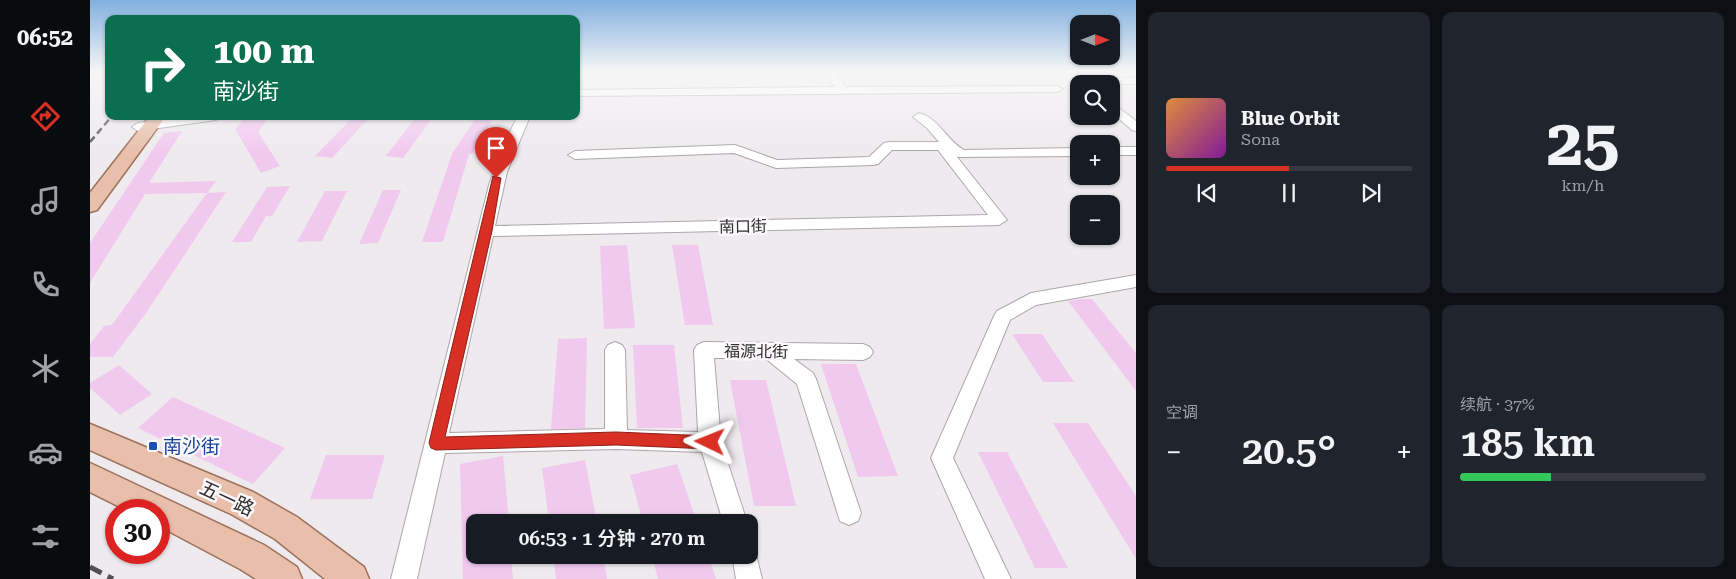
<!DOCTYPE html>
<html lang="zh">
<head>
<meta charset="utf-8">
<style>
	:root { --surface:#171b24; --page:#20242c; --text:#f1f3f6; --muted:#9ea1a6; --line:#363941; --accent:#d93025 }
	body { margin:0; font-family:"Roboto Serif","Noto Sans SC",serif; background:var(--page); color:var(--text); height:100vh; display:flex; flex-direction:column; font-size:19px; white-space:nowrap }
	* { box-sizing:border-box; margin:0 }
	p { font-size:16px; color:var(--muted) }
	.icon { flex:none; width:28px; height:28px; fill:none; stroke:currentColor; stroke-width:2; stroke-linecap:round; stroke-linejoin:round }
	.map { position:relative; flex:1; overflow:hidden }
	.sheet { display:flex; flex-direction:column; gap:12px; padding:12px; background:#0d0f14; width:600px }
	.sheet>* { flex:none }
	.hud { position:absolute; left:15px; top:15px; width:475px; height:105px; border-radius:10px; box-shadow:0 1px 4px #0004; background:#0b6e4f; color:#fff; overflow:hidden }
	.needle { width:32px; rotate:90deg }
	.tools { position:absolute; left:980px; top:15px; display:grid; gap:10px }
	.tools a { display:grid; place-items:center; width:50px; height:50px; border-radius:10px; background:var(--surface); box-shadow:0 1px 4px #0004; font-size:25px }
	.speed { position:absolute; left:15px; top:499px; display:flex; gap:10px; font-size:25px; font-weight:700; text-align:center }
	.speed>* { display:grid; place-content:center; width:65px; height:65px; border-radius:50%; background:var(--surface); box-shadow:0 1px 4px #0004; line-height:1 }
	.speed .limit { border:8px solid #d22; background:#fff; color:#111 }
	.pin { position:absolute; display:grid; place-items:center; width:42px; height:42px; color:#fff; margin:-51px -21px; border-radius:50% 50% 50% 0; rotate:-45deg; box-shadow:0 0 5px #0007 }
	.pin .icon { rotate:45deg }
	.me { position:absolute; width:55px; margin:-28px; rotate:272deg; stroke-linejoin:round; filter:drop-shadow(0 0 4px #0008) }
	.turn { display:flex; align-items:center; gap:18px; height:105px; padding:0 25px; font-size:22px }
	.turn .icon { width:65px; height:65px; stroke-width:2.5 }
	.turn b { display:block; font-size:35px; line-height:42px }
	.big { font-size:38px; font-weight:600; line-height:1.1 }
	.sheet .widget { flex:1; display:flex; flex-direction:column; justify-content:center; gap:8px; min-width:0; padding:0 18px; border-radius:10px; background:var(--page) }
	.sheet .dial { align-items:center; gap:0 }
	.dial b { font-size:65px; line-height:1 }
	.song { display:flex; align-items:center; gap:15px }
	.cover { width:60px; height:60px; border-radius:8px; background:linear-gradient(135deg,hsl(30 70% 55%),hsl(290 70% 35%)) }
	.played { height:5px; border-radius:2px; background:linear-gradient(90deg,var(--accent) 50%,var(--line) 50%) }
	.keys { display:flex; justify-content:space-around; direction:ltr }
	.heat { display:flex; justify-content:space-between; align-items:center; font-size:28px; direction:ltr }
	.charge { height:8px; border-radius:4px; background:linear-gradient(90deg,#34c759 37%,var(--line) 0) }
	.sheet .tiles { flex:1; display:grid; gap:12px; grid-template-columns:repeat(2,1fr) }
	.trip { position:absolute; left:376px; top:514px; width:292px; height:50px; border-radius:10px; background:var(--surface); box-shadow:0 1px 4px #0004; font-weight:600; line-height:50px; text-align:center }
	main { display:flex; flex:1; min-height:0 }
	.tab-bar { display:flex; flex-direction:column; width:90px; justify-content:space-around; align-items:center; background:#090b0e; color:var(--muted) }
	.tab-bar .icon { width:35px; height:35px }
	.tab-bar .current { color:var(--accent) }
	.tab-bar b { font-size:22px; color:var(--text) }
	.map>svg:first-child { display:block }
	.building { fill:#f1c9ef }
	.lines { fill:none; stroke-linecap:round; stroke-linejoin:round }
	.minor-casing { stroke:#aba7ab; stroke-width:2 }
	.major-casing { stroke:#9d715b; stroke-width:3 }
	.minor { fill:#fff; fill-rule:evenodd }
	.major { fill:#e8bfaa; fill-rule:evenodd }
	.rail-far1 { stroke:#525052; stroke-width:2.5; stroke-dasharray:7 4; stroke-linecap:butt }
	.rail { stroke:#525052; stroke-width:5; stroke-dasharray:13 7; stroke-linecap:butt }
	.route { fill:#d93025; stroke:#8d1f18 }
	.transit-dot { fill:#1a4fb4; stroke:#fbf8fb; stroke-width:2 }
	.labels { text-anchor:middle; stroke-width:5; stroke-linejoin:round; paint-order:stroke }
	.street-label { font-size:16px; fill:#2f2e2f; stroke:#fbf8fb }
	.near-transit-label { font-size:19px; fill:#164399; stroke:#fbf8fb; text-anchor:start }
	.near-street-label { font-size:19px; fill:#2f2e2f; stroke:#fbf8fb }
</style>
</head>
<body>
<main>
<nav class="tab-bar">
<b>06:52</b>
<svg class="icon current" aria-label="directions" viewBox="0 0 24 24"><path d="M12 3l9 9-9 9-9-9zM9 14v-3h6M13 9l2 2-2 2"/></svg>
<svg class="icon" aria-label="music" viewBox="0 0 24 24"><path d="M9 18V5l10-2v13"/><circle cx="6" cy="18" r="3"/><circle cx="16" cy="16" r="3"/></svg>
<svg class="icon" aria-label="phone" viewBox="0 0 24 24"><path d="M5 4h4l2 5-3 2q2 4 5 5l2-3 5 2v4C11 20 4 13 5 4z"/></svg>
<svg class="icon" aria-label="climate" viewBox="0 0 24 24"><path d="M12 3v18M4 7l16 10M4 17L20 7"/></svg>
<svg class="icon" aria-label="car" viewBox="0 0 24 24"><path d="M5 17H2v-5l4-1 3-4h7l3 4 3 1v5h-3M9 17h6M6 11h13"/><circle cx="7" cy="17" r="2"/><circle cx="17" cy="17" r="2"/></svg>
<svg class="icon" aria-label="filters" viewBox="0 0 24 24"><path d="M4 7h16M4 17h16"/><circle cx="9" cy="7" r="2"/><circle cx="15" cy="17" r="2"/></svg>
</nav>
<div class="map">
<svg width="1046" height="579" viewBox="0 0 1046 579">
	<rect width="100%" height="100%" fill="#eeeaee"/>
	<path class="building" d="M156 116H180L168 132 190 166 171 173 145 129Z
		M327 116H344L313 158 296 156Z
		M387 116H405L382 154H379L353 242H332L362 154Z
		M263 117 279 118 242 158 225 156Z
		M92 131 59 183 126 181 117 193 55 194 0 283V243L74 133Z
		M200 186 182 216H176L161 242H142L177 187Z
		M293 190H311L288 243 269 244Z
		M235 191H257L232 241 207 242Z
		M136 192 56 313 23 357H0V344L14 326 22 325 117 193Z
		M537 245 545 328 514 329 510 246Z
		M582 245H608L623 325H595Z
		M990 299H1002L1046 353V391L978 301Z
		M922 334H952L984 382H953Z
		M497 338 495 428 461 429 468 339Z
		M543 345H584L593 428H547Z
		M731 364H766L808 476 768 477Z
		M29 365 62 394 30 415 0 388V383Z
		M640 380H676L706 506H664Z
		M83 397 195 448 163 484 48 428Z
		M963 423H998L1046 496V559Z
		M888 452H917L978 568H945Z
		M236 455H295L282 499H220Z
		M413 456 419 522H385V555H421L423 579H373L370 464Z
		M495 460 507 522H459L452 468Z
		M587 464 607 522H553L540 475Z
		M463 555H513L517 579H466Z
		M562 555H618L626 579H568Z"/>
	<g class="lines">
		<defs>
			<path id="minor" d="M0 72H7L0 77Z
				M734 72H745L756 87 967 86 973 89 967 92 486 96V90L745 87Z
				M990 78H1046V84L986 83V79Z
				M1021 102 1046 121V131L1042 130 1021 112Z
				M829 113C849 118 856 140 874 150L989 148V156L867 157 917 220 909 225 403 236 359 433 515 429V350L518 345 525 342 532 345 535 350 537 430 608 432 604 350 607 345 614 342 773 344 780 347 783 352 780 357 773 360 704 359 723 373 726 379 771 513 768 521 759 525 750 521 707 384 675 358H624L631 442 657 522H633L612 452 526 449 355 453 327 579H301L399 185 413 145 428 116H440L417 172 405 226 898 215 848 150H802L788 164 783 165 686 168 644 153 485 159 478 155 485 151 645 145 687 160 779 157 794 143 799 142H849L837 128 823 117Z
				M98 116H132L126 120 48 131 42 127 48 123Z
				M1021 147H1046V155H1021Z
				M1046 275V287L946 305 920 320 863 458 921 579H895L841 458 904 316 907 311 941 293Z
				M660 544 664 546 672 579H646L642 555H660Z"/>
			<path id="major" d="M60 116H76L7 210 0 212V193Z
				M0 424 163 492 207 517 274 567 279 579H235L185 539 141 514 0 450Z
				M0 463 174 545 207 567 212 579H166L150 569 69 526V510H36L0 492Z"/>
		</defs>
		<use href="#minor" class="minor-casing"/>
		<use href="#major" class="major-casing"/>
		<use href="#minor" class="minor"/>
		<use href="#major" class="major"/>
		<path class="rail-far1" d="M0 142 22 116"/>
		<path class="rail" d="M0 567 23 579"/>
	</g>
	<linearGradient id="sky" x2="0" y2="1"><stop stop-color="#80b0de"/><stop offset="0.47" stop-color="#f7f6f7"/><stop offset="1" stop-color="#f7f6f7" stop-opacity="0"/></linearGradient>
	<rect width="1046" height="153" fill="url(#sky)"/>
	<path class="route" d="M403 176 411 178 402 231 355 437 526 432 620 436 625 438 628 442 625 447 620 449 526 445 346 450 341 448 339 443Z"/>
	<rect class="transit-dot" x="58" y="441" width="10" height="10" rx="2.5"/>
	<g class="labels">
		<g class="street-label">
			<text transform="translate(653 226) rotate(-1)" y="6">南口街</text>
			<text transform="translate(666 351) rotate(1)" y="6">福源北街</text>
		</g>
		<g class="near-transit-label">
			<text x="73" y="453">南沙街</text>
		</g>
		<g class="near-street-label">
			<text transform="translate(137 498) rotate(25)" y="7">五一路</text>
		</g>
	</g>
</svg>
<div class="tools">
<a><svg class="needle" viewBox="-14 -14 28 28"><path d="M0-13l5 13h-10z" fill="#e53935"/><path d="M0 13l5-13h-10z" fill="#9ea1a6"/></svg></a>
<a><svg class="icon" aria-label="search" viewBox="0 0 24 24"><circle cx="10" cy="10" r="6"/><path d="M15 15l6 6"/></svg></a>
<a>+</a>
<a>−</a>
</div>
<div class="speed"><div class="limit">30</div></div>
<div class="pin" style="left:406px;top:178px;background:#d93025"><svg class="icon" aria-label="arrive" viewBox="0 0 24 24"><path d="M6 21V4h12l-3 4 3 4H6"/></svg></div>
<svg class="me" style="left:620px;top:442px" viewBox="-20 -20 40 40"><path d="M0-17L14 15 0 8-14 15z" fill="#d93025" stroke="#fff" stroke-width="4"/></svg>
<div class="trip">06:53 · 1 分钟 · 270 m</div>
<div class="hud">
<div class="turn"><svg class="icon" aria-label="right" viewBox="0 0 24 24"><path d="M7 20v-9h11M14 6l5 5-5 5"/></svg><div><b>100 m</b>南沙街</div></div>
</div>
</div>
<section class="sheet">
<div class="tiles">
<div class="widget">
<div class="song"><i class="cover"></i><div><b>Blue Orbit</b><p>Sona</p></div></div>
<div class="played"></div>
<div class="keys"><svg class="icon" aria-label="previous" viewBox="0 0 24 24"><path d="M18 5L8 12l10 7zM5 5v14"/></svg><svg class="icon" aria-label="pause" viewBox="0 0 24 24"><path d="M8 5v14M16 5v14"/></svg><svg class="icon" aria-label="next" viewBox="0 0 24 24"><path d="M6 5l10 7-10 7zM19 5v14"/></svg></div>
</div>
<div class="widget dial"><b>25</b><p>km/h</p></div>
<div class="widget"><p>空调</p>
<div class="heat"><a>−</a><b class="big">20.5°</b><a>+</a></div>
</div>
<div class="widget"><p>续航 · 37%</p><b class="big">185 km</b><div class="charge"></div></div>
</div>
</section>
</main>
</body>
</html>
